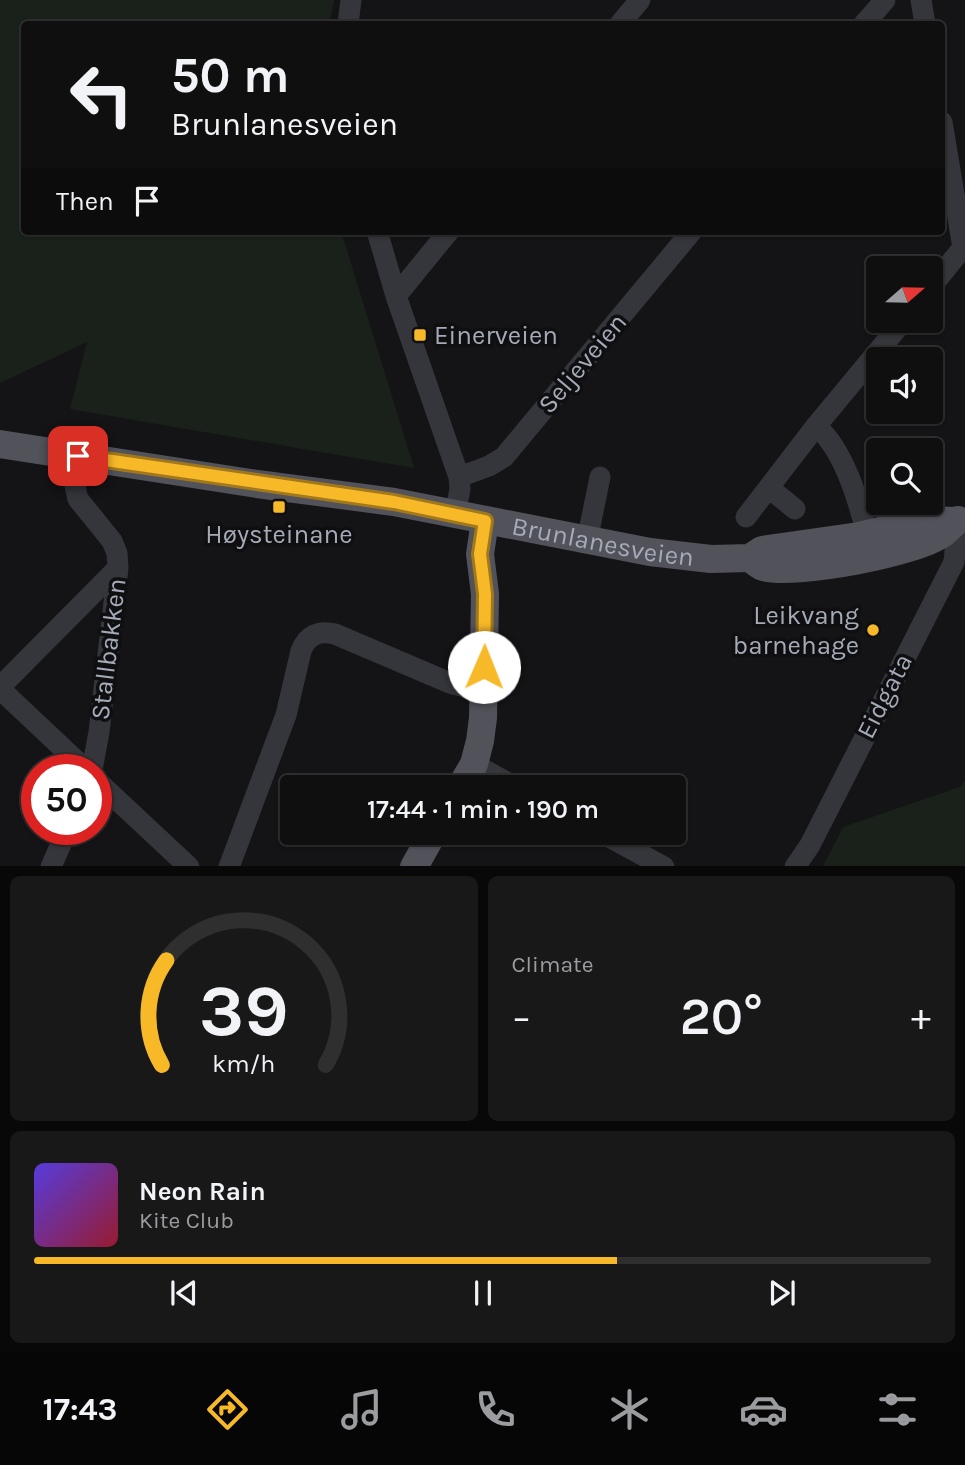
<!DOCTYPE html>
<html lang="en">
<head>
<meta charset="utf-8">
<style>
	:root { --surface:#0f0f10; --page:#181819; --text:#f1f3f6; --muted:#9b9c9f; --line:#2f2f30; --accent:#f8b929 }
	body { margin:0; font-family:Karla,sans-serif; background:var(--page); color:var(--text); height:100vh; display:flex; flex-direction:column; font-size:26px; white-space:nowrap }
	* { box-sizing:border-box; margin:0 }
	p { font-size:23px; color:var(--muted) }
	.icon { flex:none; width:38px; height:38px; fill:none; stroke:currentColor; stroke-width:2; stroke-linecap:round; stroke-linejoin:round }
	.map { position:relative; height:866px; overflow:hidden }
	.drawer { display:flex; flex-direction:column; gap:10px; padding:10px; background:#080809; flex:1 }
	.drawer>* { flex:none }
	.banner { position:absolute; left:21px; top:21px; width:924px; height:214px; border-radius:7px; box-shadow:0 2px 5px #0004,0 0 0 2px var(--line); background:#0f0f10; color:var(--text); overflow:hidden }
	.needle { width:46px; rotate:70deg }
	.controls { position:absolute; left:866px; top:256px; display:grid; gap:14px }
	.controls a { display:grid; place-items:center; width:77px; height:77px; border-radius:7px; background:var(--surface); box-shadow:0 2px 5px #0004,0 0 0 2px var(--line); font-size:35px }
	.speed { position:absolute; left:21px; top:754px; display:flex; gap:14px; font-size:35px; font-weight:700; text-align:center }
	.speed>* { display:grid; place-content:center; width:91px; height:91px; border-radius:50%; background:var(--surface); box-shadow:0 2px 5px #0004,0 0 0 2px var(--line); line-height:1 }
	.speed .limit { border:10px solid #d22; background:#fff; color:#111 }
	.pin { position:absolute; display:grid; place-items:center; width:60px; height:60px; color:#fff; margin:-30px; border-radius:14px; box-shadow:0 4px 10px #0006 }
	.me { position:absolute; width:77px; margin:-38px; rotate:1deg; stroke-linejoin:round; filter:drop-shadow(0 0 5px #0008) }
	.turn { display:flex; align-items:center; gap:24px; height:147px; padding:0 35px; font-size:32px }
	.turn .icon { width:91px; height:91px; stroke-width:2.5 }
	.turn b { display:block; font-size:49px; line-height:60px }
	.then { display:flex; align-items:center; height:66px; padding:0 35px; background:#0003; gap:14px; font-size:26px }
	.big { font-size:52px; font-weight:600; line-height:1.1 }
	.drawer .card { flex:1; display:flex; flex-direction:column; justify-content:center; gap:10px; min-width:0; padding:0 24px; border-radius:10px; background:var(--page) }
	.drawer .dial { align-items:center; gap:0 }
	.dial svg { height:182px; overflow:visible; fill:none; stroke:var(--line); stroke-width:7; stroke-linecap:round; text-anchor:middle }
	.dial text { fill:var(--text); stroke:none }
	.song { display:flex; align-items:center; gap:21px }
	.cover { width:84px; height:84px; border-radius:10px; background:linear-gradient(135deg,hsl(250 70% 55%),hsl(350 70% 35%)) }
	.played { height:7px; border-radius:4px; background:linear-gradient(90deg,var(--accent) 65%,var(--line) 65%) }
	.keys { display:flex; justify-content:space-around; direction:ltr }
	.heat { display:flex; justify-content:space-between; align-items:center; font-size:38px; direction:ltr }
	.drawer .tiles { flex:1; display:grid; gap:10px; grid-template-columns:1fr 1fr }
	.card:last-child { grid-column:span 2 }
	.trip { position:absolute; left:280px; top:775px; width:406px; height:70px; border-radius:7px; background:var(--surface); box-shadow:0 2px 5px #0004,0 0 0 2px var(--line); font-weight:600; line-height:70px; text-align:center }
	.dock { display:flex; height:112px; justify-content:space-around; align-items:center; background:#060606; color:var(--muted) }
	.dock .icon { width:49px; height:49px }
	.dock .active { color:var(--accent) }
	.dock b { font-size:32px; color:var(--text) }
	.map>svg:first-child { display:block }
	.green { fill:#1a211b }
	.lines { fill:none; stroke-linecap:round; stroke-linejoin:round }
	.minor { stroke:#35363b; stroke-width:21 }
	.major { stroke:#51525a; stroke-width:28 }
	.route-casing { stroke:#a1781b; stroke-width:18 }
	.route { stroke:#f8b929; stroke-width:12 }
	.poi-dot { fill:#f8b929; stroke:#0f0f11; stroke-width:2.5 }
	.labels { text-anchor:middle; stroke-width:7; stroke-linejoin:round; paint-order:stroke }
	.poi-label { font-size:26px; fill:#a5aab7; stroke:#0f0f11; text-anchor:start }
	.street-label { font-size:26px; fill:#a5aab7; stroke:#0f0f11 }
</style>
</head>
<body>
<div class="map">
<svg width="965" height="867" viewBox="0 0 965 867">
	<rect width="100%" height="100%" fill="#141416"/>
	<path class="green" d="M0 0H334L329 24H24V231H341L414 468 70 409 87 342 0 383Z
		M965 780V866H823L843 827 960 787Z"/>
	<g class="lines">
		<path class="minor" d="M921 0 925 24
			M348 24 351 0
			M620 24 640 0
			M864 24 885 0
			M942 122 963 248
			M377 231 396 296 459 477 460 489 455 515
			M931 287 965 245
			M396 296 449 231
			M816 426C846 451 861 509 870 547
			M78 456 75 486 78 499 112 541 117 553 118 568 99 732 92 770
			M459 477 489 466 504 457 692 231
			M769 488 795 509
			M746 517 816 426 904 320
			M587 541 600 477
			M0 687 118 568
			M0 689 86 770
			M474 764 517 788
			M96 780 189 867
			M602 833 664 867
			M51 867 67 830
			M229 867 286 715 301 651C307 635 319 630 335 634L450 683 484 692
			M795 867 810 845 954 562 956 542 955 521"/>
		<g class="major">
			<path id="s1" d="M0 444 257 484 394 502 650 552 711 559 750 558 762 550 859 536 928 520 955 521"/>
			<path d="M750 558C754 561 759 566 763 567 794 576 916 553 942 534 948 530 952 524 958 520"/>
			<path d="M460 788 474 764 480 741 483 718 485 594 480 554 485 521"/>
			<path d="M414 867 433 833"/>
		</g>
	</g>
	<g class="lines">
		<defs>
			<path id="route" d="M78 456 394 502 485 521 480 554 485 594 484 667"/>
		</defs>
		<use href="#route" class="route-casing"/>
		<use href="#route" class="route"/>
	</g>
	<g class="poi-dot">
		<rect x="413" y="328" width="14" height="14" rx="3.5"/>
		<rect x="272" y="500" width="14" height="14" rx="3.5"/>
		<circle cx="873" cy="630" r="7"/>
	</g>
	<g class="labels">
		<g class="poi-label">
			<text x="434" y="344">Einerveien</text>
			<text x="279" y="543" text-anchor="middle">Høysteinane</text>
			<text x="859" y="624" text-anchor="end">Leikvang<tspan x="859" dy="30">barnehage</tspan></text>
		</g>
		<g class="street-label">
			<text transform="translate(582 363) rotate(-50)" y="9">Seljeveien</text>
			<text dy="9" stroke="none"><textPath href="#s1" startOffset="611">Brunlanesveien</textPath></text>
			<text transform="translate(108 649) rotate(-83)" y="9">Stallbakken</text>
			<text transform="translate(884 696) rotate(-63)" y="9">Eidgata</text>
		</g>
	</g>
</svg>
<div class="controls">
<a><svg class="needle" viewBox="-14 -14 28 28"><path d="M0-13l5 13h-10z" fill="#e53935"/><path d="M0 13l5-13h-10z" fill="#9b9c9f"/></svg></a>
<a><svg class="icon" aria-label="sound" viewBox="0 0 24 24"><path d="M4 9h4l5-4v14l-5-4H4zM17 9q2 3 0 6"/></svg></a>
<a><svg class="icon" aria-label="search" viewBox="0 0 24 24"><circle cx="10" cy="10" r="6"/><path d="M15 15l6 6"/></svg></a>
</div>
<div class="speed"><div class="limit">50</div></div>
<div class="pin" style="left:78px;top:456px;background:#d93025"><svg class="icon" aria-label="arrive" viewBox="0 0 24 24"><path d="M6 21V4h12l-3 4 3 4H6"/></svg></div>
<svg class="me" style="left:484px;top:667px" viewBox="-20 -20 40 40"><circle r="19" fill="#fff"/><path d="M0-13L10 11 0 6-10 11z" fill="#f8b929"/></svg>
<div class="trip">17:44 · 1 min · 190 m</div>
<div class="banner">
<div class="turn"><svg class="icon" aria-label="left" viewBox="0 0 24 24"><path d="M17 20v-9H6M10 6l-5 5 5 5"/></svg><div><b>50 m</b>Brunlanesveien</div></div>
<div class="then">Then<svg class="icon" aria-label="arrive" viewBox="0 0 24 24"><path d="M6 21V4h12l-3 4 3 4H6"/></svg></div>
</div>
</div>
<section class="drawer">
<div class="tiles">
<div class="card dial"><svg viewBox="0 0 100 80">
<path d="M14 69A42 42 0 1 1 86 69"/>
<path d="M14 69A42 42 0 0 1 16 23" stroke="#f8b929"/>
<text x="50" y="56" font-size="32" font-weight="700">39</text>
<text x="50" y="72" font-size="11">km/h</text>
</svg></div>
<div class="card"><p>Climate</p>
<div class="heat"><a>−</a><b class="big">20°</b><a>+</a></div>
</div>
<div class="card">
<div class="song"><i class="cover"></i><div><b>Neon Rain</b><p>Kite Club</p></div></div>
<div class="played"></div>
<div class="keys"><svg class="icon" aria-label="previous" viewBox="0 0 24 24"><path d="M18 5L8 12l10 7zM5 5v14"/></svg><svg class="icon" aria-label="pause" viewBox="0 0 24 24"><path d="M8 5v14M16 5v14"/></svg><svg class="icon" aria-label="next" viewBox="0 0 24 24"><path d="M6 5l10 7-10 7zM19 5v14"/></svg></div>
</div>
</div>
</section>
<nav class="dock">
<b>17:43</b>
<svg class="icon active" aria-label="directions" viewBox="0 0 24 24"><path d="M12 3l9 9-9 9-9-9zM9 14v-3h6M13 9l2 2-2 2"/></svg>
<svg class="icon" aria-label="music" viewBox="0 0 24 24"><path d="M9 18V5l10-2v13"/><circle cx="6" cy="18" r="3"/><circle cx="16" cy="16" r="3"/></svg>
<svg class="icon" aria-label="phone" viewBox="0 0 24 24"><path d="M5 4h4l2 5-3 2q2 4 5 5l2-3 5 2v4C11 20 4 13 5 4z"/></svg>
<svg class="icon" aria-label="climate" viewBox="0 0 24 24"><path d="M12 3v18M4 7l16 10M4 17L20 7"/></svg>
<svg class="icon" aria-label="car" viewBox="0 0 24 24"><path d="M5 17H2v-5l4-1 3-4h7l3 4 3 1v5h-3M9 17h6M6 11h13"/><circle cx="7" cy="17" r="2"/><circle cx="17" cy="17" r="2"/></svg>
<svg class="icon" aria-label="filters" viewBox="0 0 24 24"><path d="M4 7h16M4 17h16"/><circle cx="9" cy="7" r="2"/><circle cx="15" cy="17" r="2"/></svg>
</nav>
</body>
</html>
